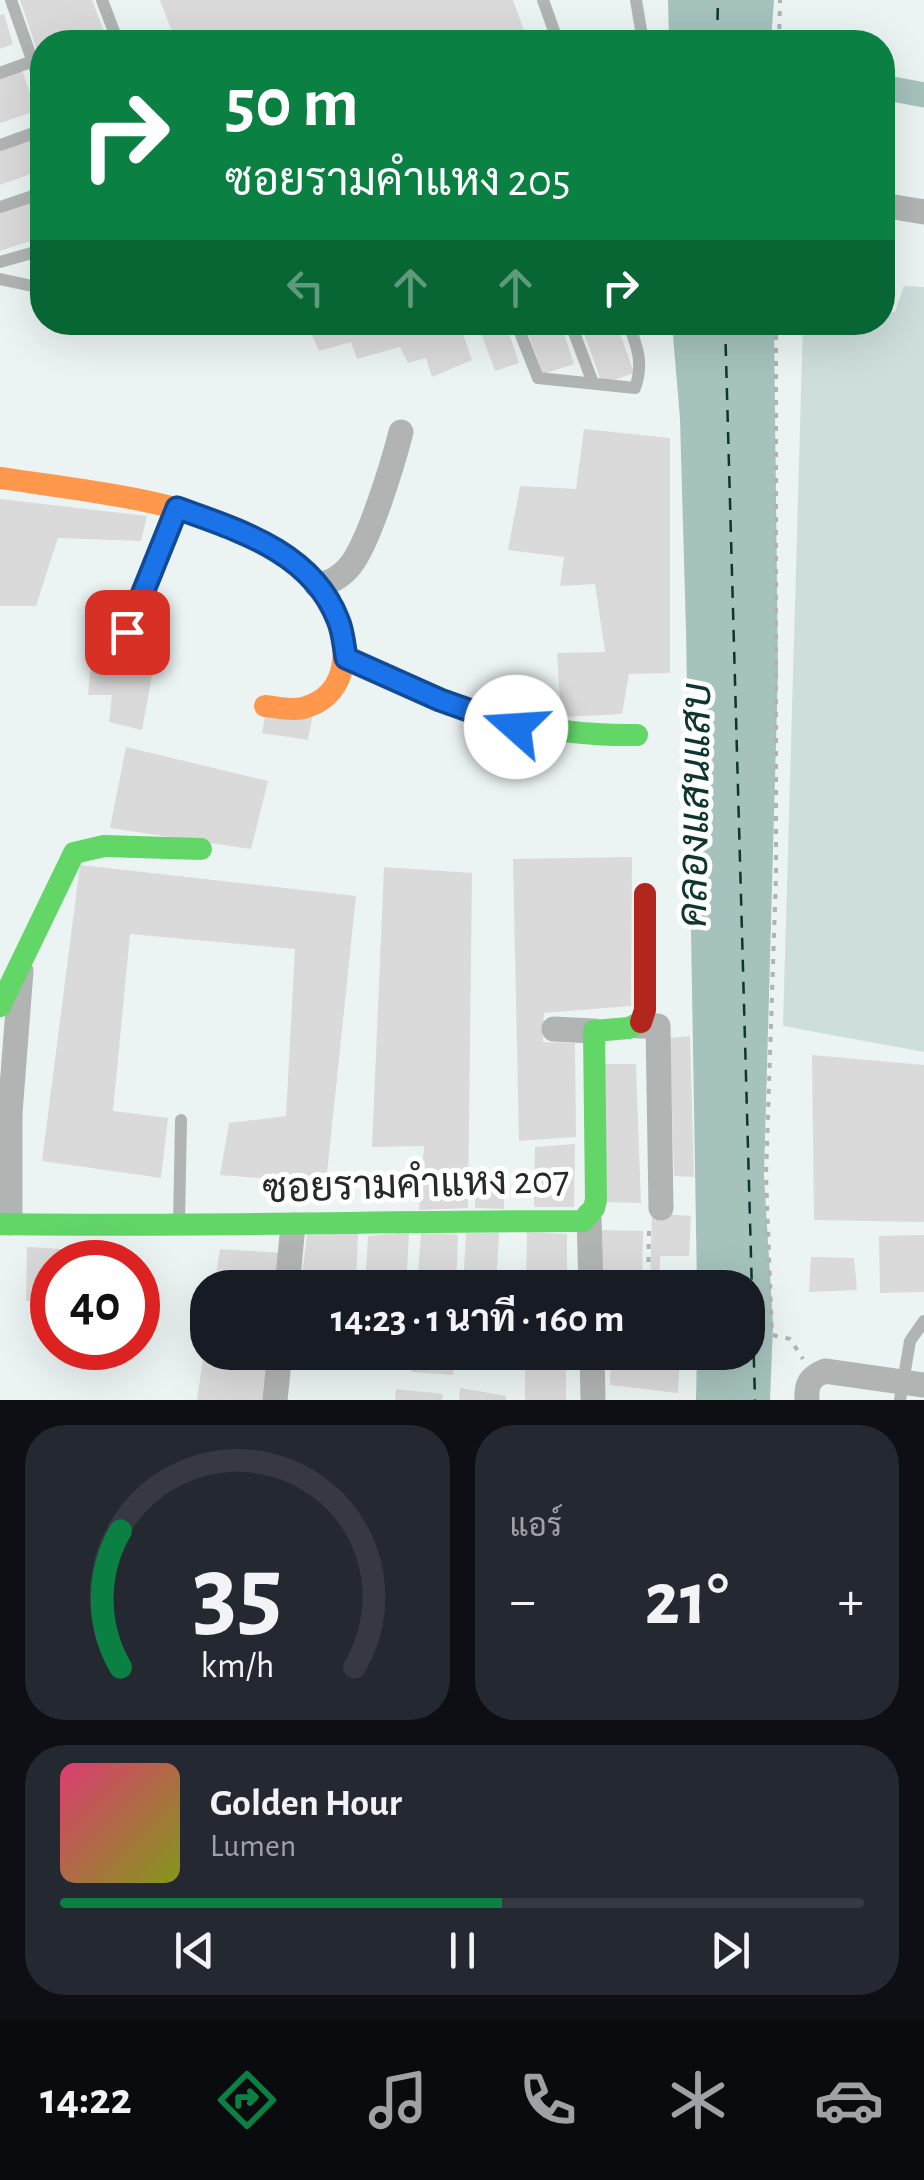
<!DOCTYPE html>
<html lang="th">
<head>
<meta charset="utf-8">
<style>
	:root { --surface:#171b24; --page:#242831; --text:#f1f3f6; --muted:#9ea1a6; --line:#363941; --accent:#0b8043 }
	body { margin:0; font-family:"Alegreya Sans",Sarabun,sans-serif; background:var(--page); color:var(--text); height:100vh; display:flex; flex-direction:column; font-size:38px; white-space:nowrap }
	* { box-sizing:border-box; margin:0 }
	p { font-size:32px; color:var(--muted) }
	.icon { flex:none; width:55px; height:55px; fill:none; stroke:currentColor; stroke-width:2; stroke-linecap:round; stroke-linejoin:round }
	.map { position:relative; height:1400px; overflow:hidden }
	.sheet { display:flex; flex-direction:column; gap:25px; padding:25px; background:#0d0f14; flex:1 }
	.sheet>* { flex:none }
	.banner { position:absolute; left:30px; top:30px; width:865px; height:305px; border-radius:40px; box-shadow:0 10px 40px #0002; background:#0b8043; color:#fff; overflow:hidden }
	.speed { position:absolute; left:30px; top:1240px; display:flex; gap:20px; font-size:50px; font-weight:700; text-align:center }
	.speed>* { display:grid; place-content:center; width:130px; height:130px; border-radius:50%; background:var(--surface); box-shadow:0 10px 40px #0002; line-height:1 }
	.speed .limit { border:15px solid #d22; background:#fff; color:#111 }
	.pin { position:absolute; display:grid; place-items:center; width:85px; height:85px; color:#fff; margin:-42px; border-radius:20px; box-shadow:0 5px 15px #0006 }
	.me { position:absolute; width:110px; margin:-55px; rotate:289deg; stroke-linejoin:round; filter:drop-shadow(0 0 8px #0008) }
	.turn { display:flex; align-items:center; gap:35px; height:210px; padding:0 30px; font-size:45px }
	.turn .icon { width:130px; height:130px; stroke-width:2.5 }
	.turn b { display:block; font-size:70px; line-height:85px }
	.lanes { display:flex; align-items:center; height:95px; padding:0 30px; background:#0003; justify-content:center; gap:50px; direction:ltr }
	.lanes .off { opacity:.35 }
	.big { font-size:75px; font-weight:700; line-height:1.1 }
	.sheet .widget { flex:1; display:flex; flex-direction:column; justify-content:center; gap:15px; min-width:0; padding:0 35px; border-radius:40px; background:var(--page) }
	.sheet .dial { align-items:center; gap:0 }
	.dial svg { height:260px; overflow:visible; fill:none; stroke:var(--line); stroke-width:7; stroke-linecap:round; text-anchor:middle }
	.dial text { fill:var(--text); stroke:none }
	.song { display:flex; align-items:center; gap:30px }
	.cover { width:120px; height:120px; border-radius:15px; background:linear-gradient(135deg,hsl(340 70% 55%),hsl(70 70% 35%)) }
	.played { height:10px; border-radius:5px; background:linear-gradient(90deg,var(--accent) 55%,var(--line) 55%) }
	.keys { display:flex; justify-content:space-around; direction:ltr }
	.heat { display:flex; justify-content:space-between; align-items:center; font-size:55px; direction:ltr }
	.sheet .tiles { flex:1; display:grid; gap:25px; grid-template-columns:1fr 1fr }
	.widget:last-child { grid-column:span 2 }
	.trip { position:absolute; left:190px; top:1270px; width:575px; height:100px; border-radius:40px; background:var(--surface); box-shadow:0 10px 40px #0002; font-weight:700; line-height:100px; text-align:center }
	.dock { display:flex; height:160px; justify-content:space-around; align-items:center; background:#090b0e; color:var(--muted) }
	.dock .icon { width:70px; height:70px }
	.dock .selected { color:var(--accent) }
	.dock b { font-size:45px; color:var(--text) }
	.map>svg:first-child { display:block }
	.green { fill:#cddedb }
	.water { fill:#a5c2bd }
	.lines { fill:none; stroke-linecap:round; stroke-linejoin:round }
	.canal { stroke:#a5c2bd; stroke-width:25 }
	.ferry { stroke:#0e3530; stroke-width:2.5; stroke-dasharray:12 10; stroke-linecap:butt }
	.building { fill:#d9dad9 }
	.path { stroke:#b0b3b2; stroke-width:4; stroke-dasharray:5 8; stroke-linecap:butt }
	.lane { stroke:#b0b4b3; stroke-width:12 }
	.street { stroke:#b0b4b3; stroke-width:25 }
	.fast { stroke:#63d668; stroke-width:22 }
	.slow { stroke:#ff974d; stroke-width:22 }
	.jam { stroke:#b3261e; stroke-width:22 }
	.route-casing { stroke:#114b97; stroke-width:25 }
	.route { stroke:#1a73e8; stroke-width:18 }
	.labels { text-anchor:middle; stroke-width:10; stroke-linejoin:round; paint-order:stroke }
	.street-label { font-size:40px; fill:#262b2a; stroke:#fff }
	.water-label { font-size:42px; font-style:italic; fill:#0e3530; stroke:#fff }
</style>
</head>
<body>
<div class="map">
<svg width="924" height="1400" viewBox="0 0 924 1400">
	<rect width="100%" height="100%" fill="#ecf4f3"/>
	<path class="green" d="M904 286 924 287V1052L783 1026 803 323 882 322 883 311 895 312Z"/>
	<path class="water" d="M668 0H774L771 42H669Z
		M672 323H774L778 671 764 1175 773 1325 770 1400H696L697 1353 748 1352V1288L697 1287 686 631 680 419Z"/>
	<g class="lines">
		<path class="canal" d="M882 87 924 95"/>
		<path class="ferry" d="M717 42 718 0
			M725 322 755 1400"/>
	</g>
	<path class="building" d="M20 0H92L108 42H42V65Z
		M160 0H513L528 42H176Z
		M4 14 13 44 0 49V15Z
		M22 70 36 111 0 123V78Z
		M42 135V170L0 185V150Z
		M42 198V237L0 251V212Z
		M322 322H459L472 360 432 377 426 358 408 363 400 347 357 359 351 342 319 351 309 328Z
		M477 322H505L519 363 495 371Z
		M524 322H560L574 364 543 374Z
		M580 322H616L634 373 602 384Z
		M584 429 670 438V673L629 674 622 714 561 717 557 653 605 652 595 584 560 586 564 557 508 550 520 486 576 489Z
		M0 499 147 516 141 541 58 538 36 606H0Z
		M135 644 157 649 142 730 109 722 112 695H88L91 663 134 664Z
		M266 711 313 714 308 740 262 733Z
		M126 747 268 781 251 849 110 828Z
		M632 857 631 1006 544 1013 543 1042 575 1043 576 1137 519 1141 513 859Z
		M80 865 356 896 326 1183 220 1175 229 1123 286 1116 295 949 130 934 113 1111 168 1118 161 1178 42 1161Z
		M384 867 472 873 468 1208 419 1210 424 1146 372 1147Z
		M690 1036 694 1177 674 1176 670 1038Z
		M812 1055 924 1065V1222L814 1220Z
		M604 1064H636L641 1203 604 1202Z
		M575 1144 574 1207H534L535 1147Z
		M475 1186 504 1188V1209L475 1208Z
		M652 1213 691 1216 689 1256H660L659 1288H650Z
		M602 1230 643 1231 642 1288H602Z
		M409 1232 406 1288H365L368 1236Z
		M527 1232 567 1234V1288H526Z
		M358 1233 356 1288 301 1283 307 1235Z
		M421 1233 458 1235 456 1288H417Z
		M466 1233H499L496 1288H463Z
		M924 1235V1292L880 1293 879 1236Z
		M27 1247 110 1252 111 1262H52V1300L26 1301Z
		M220 1249 283 1253 279 1288H214Z
		M811 1257 854 1258 857 1290 809 1292Z
		M204 1352H272L267 1400H197Z
		M413 1352H454L453 1375 411 1372Z
		M525 1352H566V1400H525Z
		M611 1352H680L678 1393 610 1385Z
		M460 1388 506 1396V1400H459Z
		M396 1389 443 1394 442 1400H395Z"/>
	<g class="lines">
		<path class="path" d="M779 42 780 0
			M776 322V875L766 1175 772 1335 790 1339 803 1359
			M648 1288 649 1228"/>
		<path class="lane" d="M11 0 42 88
			M102 0 118 42
			M543 0 558 42
			M636 0 643 42
			M0 73 33 61
			M0 145 42 130
			M0 207 42 193
			M0 262 42 250
			M0 279 42 288
			M194 322C223 328 251 333 279 322
			M516 322 538 378 635 388C644 363 637 346 628 322
			M570 322 593 383
			M179 1223 181 1120
			M900 1400 910 1341 924 1321"/>
		<path class="street" d="M882 205 924 212
			M316 585C330 583 340 578 350 566 369 543 393 463 401 432
			M118 654 177 508
			M637 1026H658L661 1208
			M554 1029 594 1031
			M589 1215 591 1288
			M10 1223V1113L21 971
			M287 1288 293 1225
			M592 1352 593 1400
			M275 1400 280 1352
			M807 1400C806 1384 810 1377 825 1371L924 1385"/>
		<path class="fast" d="M346 658C447 704 523 737 637 735
			M0 1006 74 853 104 846 201 849
			M0 1224C194 1227 389 1221 583 1221L594 1208 596 1200 594 1031 629 1028 641 1022"/>
		<path class="slow" d="M0 478C86 491 182 499 260 540 287 553 312 575 328 601 351 637 353 695 303 708 291 711 277 707 265 706"/>
		<path class="jam" d="M641 1022 645 1010V894"/>
	</g>
	<g class="lines">
		<defs>
			<path id="route" d="M127 632 177 508C238 530 312 552 338 620 343 631 344 646 346 658L440 700 516 727"/>
		</defs>
		<use href="#route" class="route-casing"/>
		<use href="#route" class="route"/>
	</g>
	<g class="labels">
		<g class="street-label">
			<text transform="translate(416 1183) rotate(-2)" y="14">ซอยรามคำแหง 207</text>
		</g>
		<g class="water-label">
			<text transform="translate(693 805) rotate(-89)" y="15">คลองแสนแสบ</text>
		</g>
	</g>
</svg>
<div class="speed"><div class="limit">40</div></div>
<div class="pin" style="left:127px;top:632px;background:#d93025"><svg class="icon" aria-label="arrive" viewBox="0 0 24 24"><path d="M6 21V4h12l-3 4 3 4H6"/></svg></div>
<svg class="me" style="left:516px;top:727px" viewBox="-20 -20 40 40"><circle r="19" fill="#fff"/><path d="M0-13L10 11 0 6-10 11z" fill="#1a73e8"/></svg>
<div class="trip">14:23 · 1 นาที · 160 m</div>
<div class="banner">
<div class="turn"><svg class="icon" aria-label="right" viewBox="0 0 24 24"><path d="M7 20v-9h11M14 6l5 5-5 5"/></svg><div><b>50 m</b>ซอยรามคำแหง 205</div></div>
<div class="lanes"><svg class="icon off" aria-label="left" viewBox="0 0 24 24"><path d="M17 20v-9H6M10 6l-5 5 5 5"/></svg><svg class="icon off" aria-label="ahead" viewBox="0 0 24 24"><path d="M12 20V5M6 11l6-6 6 6"/></svg><svg class="icon off" aria-label="ahead" viewBox="0 0 24 24"><path d="M12 20V5M6 11l6-6 6 6"/></svg><svg class="icon" aria-label="right" viewBox="0 0 24 24"><path d="M7 20v-9h11M14 6l5 5-5 5"/></svg></div>
</div>
</div>
<section class="sheet">
<div class="tiles">
<div class="widget dial"><svg viewBox="0 0 100 80">
<path d="M14 69A42 42 0 1 1 86 69"/>
<path d="M14 69A42 42 0 0 1 14 27" stroke="#0b8043"/>
<text x="50" y="56" font-size="32" font-weight="700">35</text>
<text x="50" y="72" font-size="11">km/h</text>
</svg></div>
<div class="widget"><p>แอร์</p>
<div class="heat"><a>−</a><b class="big">21°</b><a>+</a></div>
</div>
<div class="widget">
<div class="song"><i class="cover"></i><div><b>Golden Hour</b><p>Lumen</p></div></div>
<div class="played"></div>
<div class="keys"><svg class="icon" aria-label="previous" viewBox="0 0 24 24"><path d="M18 5L8 12l10 7zM5 5v14"/></svg><svg class="icon" aria-label="pause" viewBox="0 0 24 24"><path d="M8 5v14M16 5v14"/></svg><svg class="icon" aria-label="next" viewBox="0 0 24 24"><path d="M6 5l10 7-10 7zM19 5v14"/></svg></div>
</div>
</div>
</section>
<nav class="dock">
<b>14:22</b>
<svg class="icon selected" aria-label="directions" viewBox="0 0 24 24"><path d="M12 3l9 9-9 9-9-9zM9 14v-3h6M13 9l2 2-2 2"/></svg>
<svg class="icon" aria-label="music" viewBox="0 0 24 24"><path d="M9 18V5l10-2v13"/><circle cx="6" cy="18" r="3"/><circle cx="16" cy="16" r="3"/></svg>
<svg class="icon" aria-label="phone" viewBox="0 0 24 24"><path d="M5 4h4l2 5-3 2q2 4 5 5l2-3 5 2v4C11 20 4 13 5 4z"/></svg>
<svg class="icon" aria-label="climate" viewBox="0 0 24 24"><path d="M12 3v18M4 7l16 10M4 17L20 7"/></svg>
<svg class="icon" aria-label="car" viewBox="0 0 24 24"><path d="M5 17H2v-5l4-1 3-4h7l3 4 3 1v5h-3M9 17h6M6 11h13"/><circle cx="7" cy="17" r="2"/><circle cx="17" cy="17" r="2"/></svg>
</nav>
</body>
</html>
